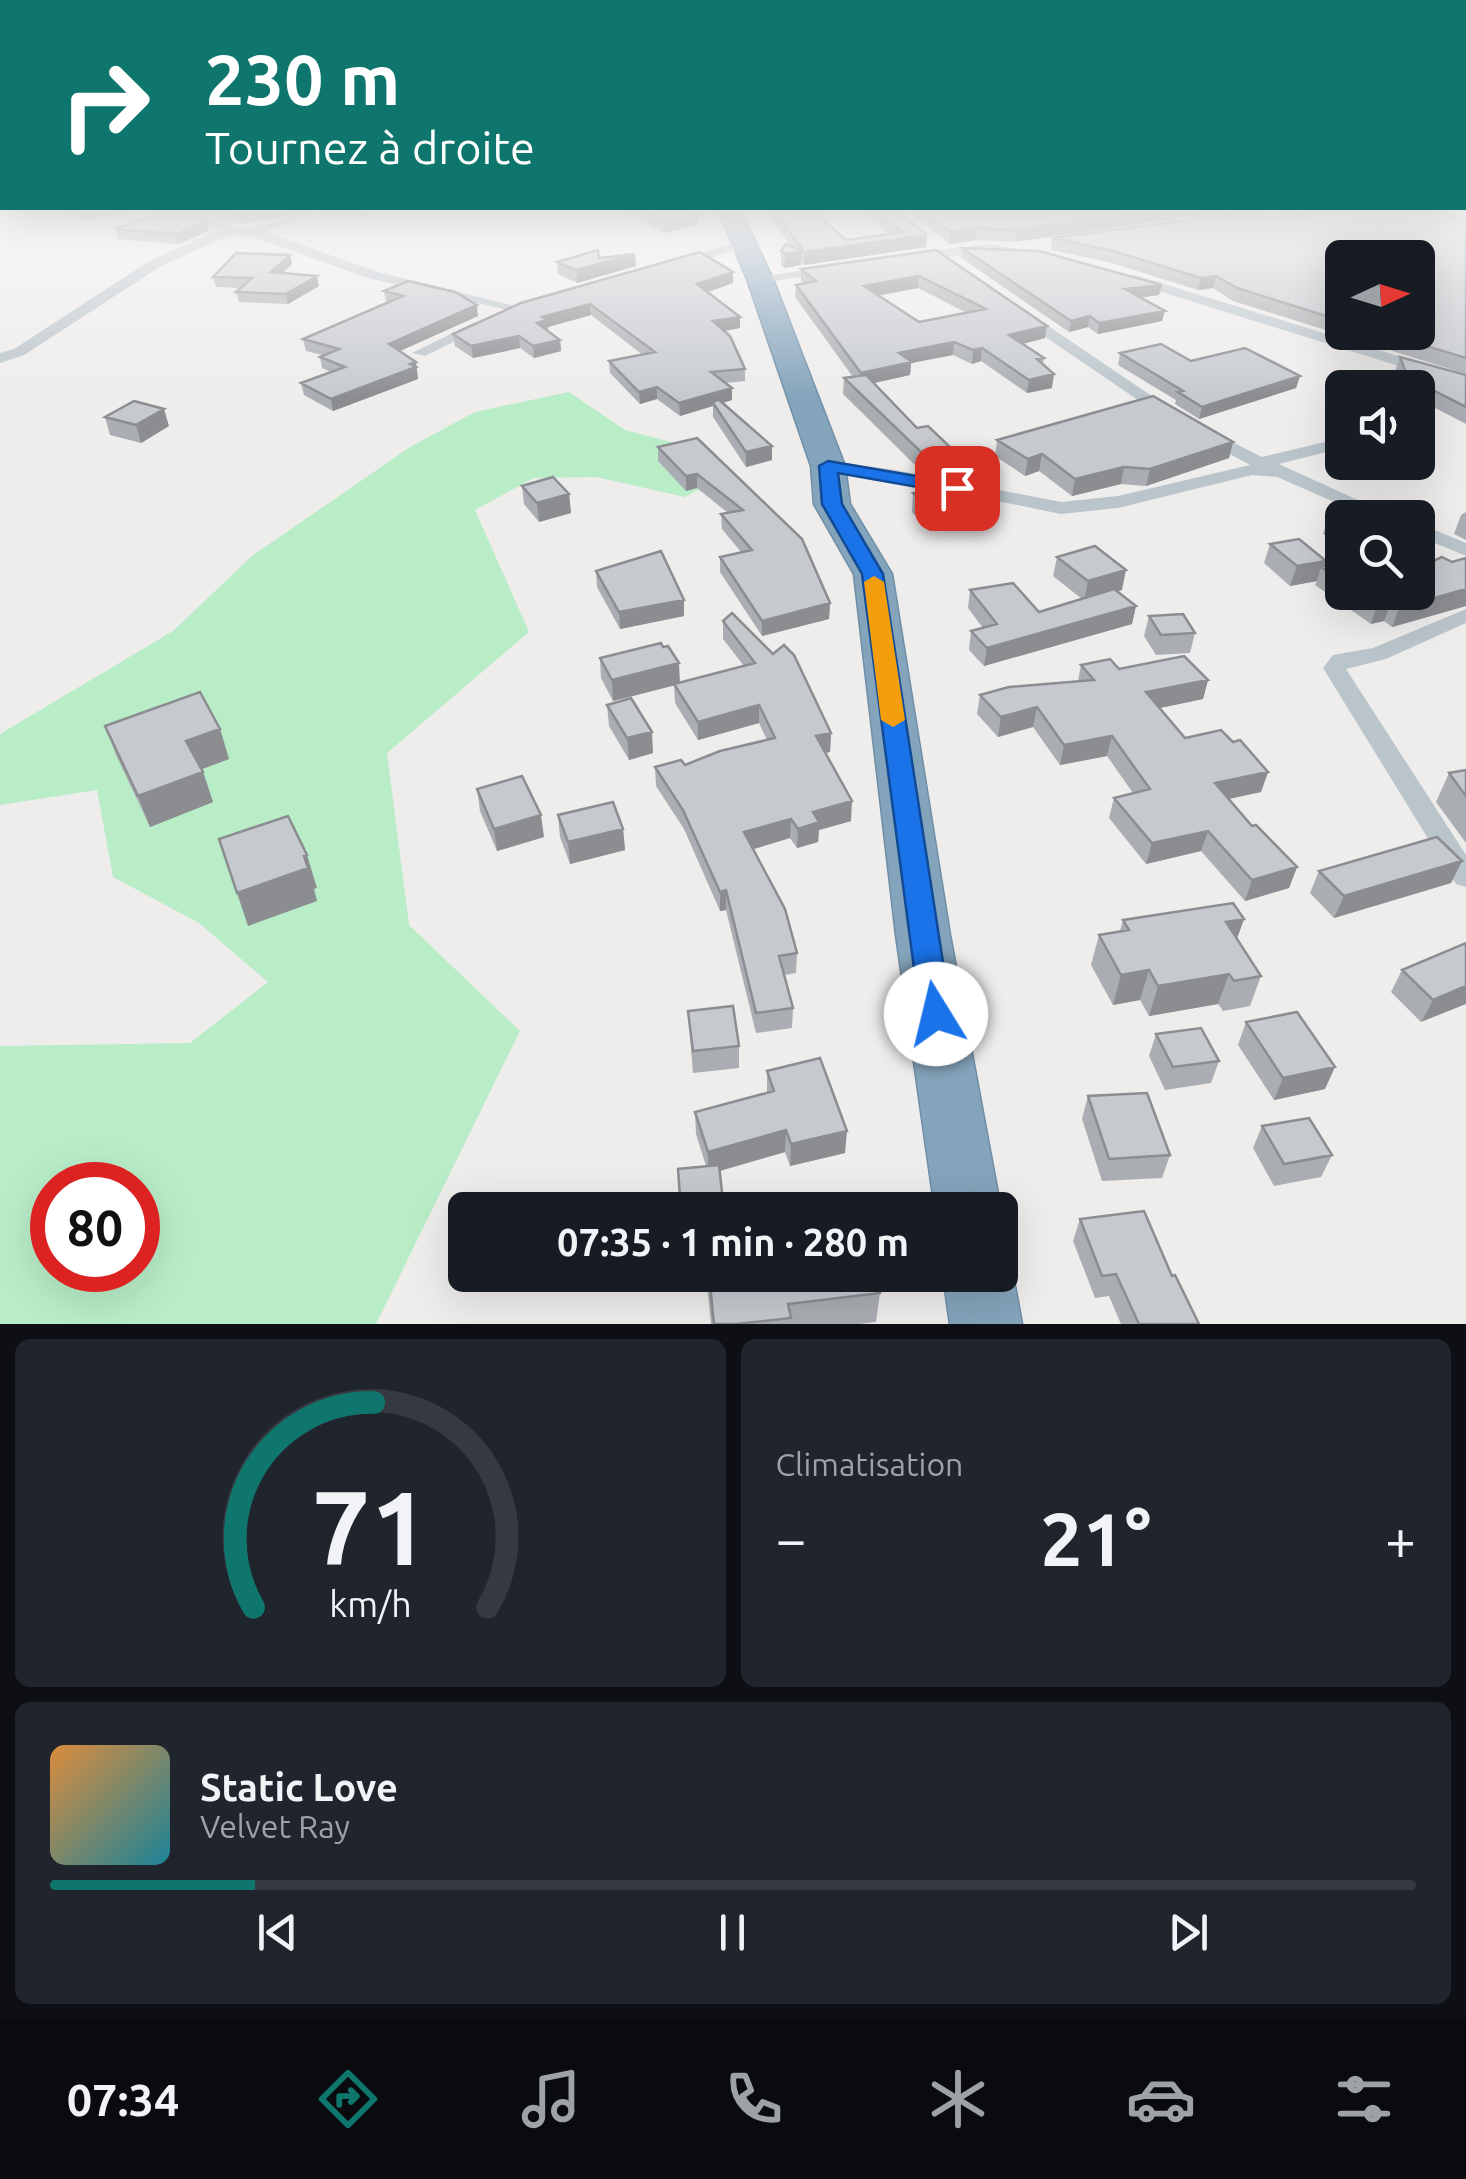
<!DOCTYPE html>
<html lang="fr">
<head>
<meta charset="utf-8">
<style>
	:root { --surface:#171b24; --page:#20242c; --text:#f1f3f6; --muted:#9ea1a6; --line:#363941; --accent:#0f766e }
	body { margin:0; font-family:Ubuntu,sans-serif; background:var(--page); color:var(--text); height:100vh; display:flex; flex-direction:column; font-size:38px; white-space:nowrap }
	* { box-sizing:border-box; margin:0 }
	p { font-size:32px; color:var(--muted) }
	.icon { flex:none; width:55px; height:55px; fill:none; stroke:currentColor; stroke-width:2; stroke-linecap:round; stroke-linejoin:round }
	.map { position:relative; height:1324px; overflow:hidden }
	.side { display:flex; flex-direction:column; gap:15px; padding:15px; background:#0d0f14; flex:1 }
	.side>* { flex:none }
	.top-card { position:absolute; left:0px; top:0px; width:1468px; height:210px; box-shadow:0 10px 40px #0002; background:#0f766e; color:#fff; overflow:hidden }
	.needle { width:65px; rotate:86deg }
	.fabs { position:absolute; left:1325px; top:240px; display:grid; gap:20px }
	.fabs a { display:grid; place-items:center; width:110px; height:110px; border-radius:15px; background:var(--surface); box-shadow:0 10px 40px #0002; font-size:50px }
	.speed { position:absolute; left:30px; top:1162px; display:flex; gap:20px; font-size:50px; font-weight:700; text-align:center }
	.speed>* { display:grid; place-content:center; width:130px; height:130px; border-radius:50%; background:var(--surface); box-shadow:0 10px 40px #0002; line-height:1 }
	.speed .limit { border:15px solid #d22; background:#fff; color:#111 }
	.pin { position:absolute; display:grid; place-items:center; width:85px; height:85px; color:#fff; margin:-42px; border-radius:20px; box-shadow:0 5px 15px #0006 }
	.me { position:absolute; width:110px; margin:-55px; rotate:351deg; stroke-linejoin:round; filter:drop-shadow(0 0 8px #0008) }
	.turn { display:flex; align-items:center; gap:35px; height:210px; padding:0 40px; font-size:45px }
	.turn .icon { width:130px; height:130px; stroke-width:2.5 }
	.turn b { display:block; font-size:70px; line-height:85px }
	.big { font-size:75px; font-weight:600; line-height:1.1 }
	.side .widget { flex:1; display:flex; flex-direction:column; justify-content:center; gap:15px; min-width:0; padding:0 35px; border-radius:15px; background:var(--page) }
	.side .dial { align-items:center; gap:0 }
	.dial svg { height:260px; overflow:visible; fill:none; stroke:var(--line); stroke-width:7; stroke-linecap:round; text-anchor:middle }
	.dial text { fill:var(--text); stroke:none }
	.song { display:flex; align-items:center; gap:30px }
	.cover { width:120px; height:120px; border-radius:15px; background:linear-gradient(135deg,hsl(30 70% 55%),hsl(190 70% 35%)) }
	.played { height:10px; border-radius:5px; background:linear-gradient(90deg,var(--accent) 15%,var(--line) 15%) }
	.keys { display:flex; justify-content:space-around; direction:ltr }
	.heat { display:flex; justify-content:space-between; align-items:center; font-size:55px; direction:ltr }
	.side .tiles { flex:1; display:grid; gap:15px; grid-template-columns:1fr 1fr }
	.widget:last-child { grid-column:span 2 }
	.trip { position:absolute; left:448px; top:1192px; width:570px; height:100px; border-radius:15px; background:var(--surface); box-shadow:0 10px 40px #0002; font-weight:600; line-height:100px; text-align:center }
	.dock { display:flex; height:160px; justify-content:space-around; align-items:center; background:#090b0e; color:var(--muted) }
	.dock .icon { width:70px; height:70px }
	.dock .selected { color:var(--accent) }
	.dock b { font-size:45px; color:var(--text) }
	.map>svg:first-child { display:block }
	.green { fill:#b9edc8; fill-rule:evenodd }
	.lines { fill:none; stroke-linecap:round; stroke-linejoin:round }
	.highway-casing { stroke:#6f8fa6; stroke-width:3 }
	.street { fill:#bac5cb; fill-rule:evenodd }
	.highway { fill:#84a4bb; fill-rule:evenodd }
	.wall { fill:#aaaeb2; fill-rule:evenodd }
	.shaded-wall { fill:#8b8d91 }
	.building { fill:#c6cacf; stroke:#8b8d91; stroke-width:2.5; fill-rule:evenodd }
	.route { fill:#1a73e8; stroke:#114b97; stroke-width:2.5 }
	.slow { fill:#f59e0b }
</style>
</head>
<body>
<div class="map">
<svg width="1466" height="1324" viewBox="0 0 1466 1324">
	<rect width="100%" height="100%" fill="#efecec"/>
	<path class="green" d="M569 392 625 430 694 448 723 476 685 497 596 477 534 478 475 510 529 632 387 753 409 925 520 1031 376 1324H0V1046L190 1043 268 982 199 923 113 877 97 790 0 805V734L173 631 252 556 410 447 475 412ZM52 1185H138V1270H52Z"/>
	<g class="lines">
		<defs>
			<path id="highway" d="M719 212H741L773 279 845 466 850 504 892 574 950 935 1001 1210 1000 1213 935 1210 896 935 854 574 814 504 811 466 747 279Z
				M1000 1250 1013 1275 1022 1324H950L943 1275H1000Z"/>
		</defs>
		<use href="#highway" class="highway-casing"/>
		<path class="street" d="M183 212C208 211 226 231 251 228 275 225 295 212 320 212L265 232 378 272 523 308 516 312 368 278 251 236 230 235 161 266 24 355 0 363V353L14 349 151 260 218 231Z
			M1236 212H1282L1219 221 1213 217Z
			M744 240 749 241V247L675 267 668 263Z
			M991 244 1053 256 1046 260 991 252 910 261 903 257 910 253Z
			M829 265 836 269 834 272 760 283 753 279Z
			M1135 275 1466 377V387L1130 282 1128 279Z
			M1016 311H1026L1177 413 1169 418 1163 417 1016 317Z
			M473 323 485 326 425 356 412 353Z
			M1206 429 1262 457 1342 438V448L1279 464 1397 518H1371L1277 477 1252 475 1118 508 1061 514 895 480 828 471 819 466 828 461 895 470 1061 502 1118 496 1250 465 1200 438V430Z
			M1418 523 1466 543V556L1418 536Z
			M1466 609V623L1386 659 1346 669 1466 855V887L1456 884 1323 668 1333 655 1373 648Z"/>
		<use href="#highway" class="highway"/>
	</g>
	<path class="wall" d="M64 212H138L81 221Z
		M196 212H302L242 224Z
		M318 212H372L361 219 319 216Z
		M624 212H703V216L698 217V225L665 233Z
		M767 212H814L846 240 889 234 862 212H899L926 247 804 265 801 261V265L784 268 781 265V251L791 246Z
		M909 212H1220L1015 242 975 240 950 244Z
		M1438 212H1466V222Z
		M1261 219 1466 223V374L1233 301 1213 288 1198 290 1108 262 1051 250 1052 238ZM1342 258 1418 332H1342Z
		M207 221 209 231 178 244 118 239 115 229Z
		M962 248 1162 285 1159 295 1140 297 1162 321 1098 334 1088 327 1069 332 961 258Z
		M936 250 1045 338 1023 344 1044 358 1043 365 1052 388 1027 393 981 361 972 364 953 355 911 363 910 375 874 383 948 464 919 469 843 394 844 378 853 377 795 297 796 285 804 283 801 281V269ZM918 288 967 313 919 322 878 296Z
		M635 254 636 266 577 283 558 274 557 262Z
		M290 255 292 264 282 273 319 286 288 304 239 302 236 292 241 288 216 287 213 277Z
		M733 283 707 292 740 328 724 331 745 369V381L725 383 732 400 723 403 772 446V460L746 467 713 417V406L680 416 657 399 640 404 610 373 609 361 643 355 591 315 548 327V331L560 340 561 351 534 358 520 348 473 358 455 346 453 334 521 303Z
		M384 291 478 316 400 351 416 362 418 379 333 411 304 395 301 383 331 372 322 368 320 357 323 355 306 351 303 339 389 303 386 302Z
		M1120 353 1191 361 1300 376 1296 388 1199 419 1175 404 1176 400 1118 365Z
		M1400 357 1466 375V424L1418 399 1396 373 1395 371Z
		M1342 394V423L1339 424 1334 410 1339 396Z
		M105 417 169 426 141 443 110 435Z
		M697 438 830 603 829 619 762 636 720 572V557L741 552 722 529 721 514 728 513 697 488 686 491 658 461V447Z
		M997 440 1233 442 1229 458 1146 486 1121 484 1072 496 1039 471 1025 476 995 456Z
		M522 486 569 494 571 513 539 522 524 504Z
		M913 493 955 504 994 525 968 531 956 520V526L929 531 912 512Z
		M1466 512V540L1454 534 1461 515Z
		M1329 516 1342 518V547L1323 534Z
		M1270 544 1324 566 1342 561V592H1418L1452 562 1466 558V606L1392 627 1384 621 1371 624 1315 585 1317 581 1290 586 1264 563Z
		M1057 557 1122 590 1117 591 1136 606 1132 624 984 666 969 650 971 631 983 628 968 608 970 590 1039 612 1082 599 1053 576Z
		M596 571 684 616 620 629 597 587Z
		M1149 616 1195 633 1190 653 1156 655 1144 636Z
		M723 621 831 733 830 752 825 753 851 821 819 830 818 842 797 848 790 838 753 849 797 953 796 973 784 975 793 1008 792 1028 756 1033 726 910 720 911 684 829 656 786 655 767 685 765 767 740 759 723 698 740 675 703 674 685 613 701 601 678 600 658 680 683 744 666 723 639Z
		M1081 665 1208 680 1203 699 1159 708 1185 738 1233 742 1268 772 1261 792 1229 799 1252 826 1297 867 1289 888 1245 901 1201 851 1146 864 1109 818 1114 798 1133 793 1107 756 1060 765 1033 727 998 737 977 714 980 695 1078 681Z
		M607 705 653 753 629 760 609 726Z
		M105 726 220 729 229 759 202 769 213 802 150 827 116 755Z
		M1466 770V843L1436 802 1449 773Z
		M477 789 544 837 497 851 480 811Z
		M558 815 623 829 625 850 570 864 560 837Z
		M1462 861 1451 883 1334 918 1310 893 1319 871Z
		M1244 919 1237 939 1261 976 1250 1006 1223 1011 1218 1004 1149 1016 1140 1000 1113 1005 1091 965 1099 935 1120 931 1123 920Z
		M1466 943 1421 1022 1391 992 1402 970Z
		M688 1011 739 1046V1068L693 1073Z
		M1246 1022 1325 1089 1274 1100 1238 1045Z
		M1156 1034 1219 1061 1211 1083 1165 1090 1149 1056Z
		M767 1071 845 1153 790 1166 785 1152 720 1171 724 1210H680L678 1169 706 1166 696 1134 695 1112 767 1093Z
		M1088 1096 1170 1155 1162 1178 1102 1181 1082 1119Z
		M1262 1126 1332 1155 1321 1177 1274 1186 1253 1148Z
		M1080 1219 1172 1276 1199 1324H1121L1109 1296 1095 1298 1073 1241Z
		M706 1275H876L880 1293 876 1322 860 1324H711Z"/>
	<path class="shaded-wall" d="M78 212H138L81 221Z
		M255 212H302L242 224 240 215Z
		M360 212H372L361 219Z
		M686 212H703V216L698 217V225L665 233V221Z
		M1144 212H1220L1015 242 1016 230Z
		M207 221 209 231 178 244 176 234Z
		M977 228 975 240 950 244 951 232Z
		M927 235 926 247 804 265V252Z
		M802 251 801 265 784 268 785 254Z
		M635 254 636 266 577 283 576 270Z
		M290 255 292 264 273 282 271 272Z
		M733 272V283L697 296V284Z
		M317 276 319 286 288 304 286 294Z
		M919 276 918 288 863 298 864 286Z
		M1216 276 1213 288 1198 290 1201 278Z
		M1162 285 1159 295 1123 300 1125 289Z
		M590 304 591 315 548 327V332L537 323 542 317Z
		M477 305 478 316 391 355 389 344Z
		M1165 311 1162 321 1098 334 1099 323Z
		M1090 316 1088 327 1069 332 1071 321Z
		M740 317V328L713 333V321Z
		M1047 326 1045 338 1008 348 1009 335Z
		M519 336 520 348 473 358 471 346Z
		M560 340 561 351 534 358 533 346Z
		M954 342 953 355 911 363 910 375 860 386 861 373 899 353Z
		M982 348 981 361 972 364 973 350Z
		M416 362 418 379 333 411 331 399Z
		M1054 374 1052 388 1027 393 1029 380Z
		M1300 376 1296 388 1199 419 1202 407Z
		M1423 385 1418 399V388H1415Z
		M657 387V399L640 404 639 392Z
		M732 388V400L715 405 713 403V406L680 416 679 403Z
		M164 409 169 426 141 443 136 425Z
		M1233 442 1229 458 1146 486 1150 469Z
		M772 446V460L746 467V452Z
		M950 447 948 464 919 469 921 452Z
		M1042 454 1039 471 1025 476 1028 459Z
		M1124 467 1121 484 1072 496 1075 479Z
		M697 474V488L686 491V476Z
		M569 494 571 513 539 522 537 503Z
		M958 507 956 526 929 531 931 512Z
		M995 515 994 525 968 531 969 522Z
		M1326 561 1324 569 1321 567 1317 581 1290 586 1297 566Z
		M1126 570 1122 590 1084 601 1088 581Z
		M1466 589V606L1392 627 1399 608Z
		M684 600V616L620 629 619 612Z
		M1391 602 1384 621 1371 624 1377 606Z
		M830 603 829 619 762 636V621Z
		M1136 606 1132 624 984 666 987 648Z
		M679 663 680 684 613 701 612 680Z
		M1208 680 1203 699 1141 712 1146 692Z
		M759 705V723L698 740V722Z
		M1037 707 1033 727 998 737 1001 717Z
		M220 729 229 759 197 771 186 741Z
		M652 732 653 753 629 760 627 738Z
		M831 733 830 752 815 755 816 736Z
		M1112 736 1107 756 1060 765 1064 745Z
		M203 772 213 802 150 827 138 796Z
		M1268 772 1261 792 1209 803 1215 783Z
		M852 801 851 821 819 830 818 842 797 848 798 829 813 812Z
		M541 815 544 837 497 851 494 829Z
		M791 819 790 838 744 852V832Z
		M623 829 625 850 570 864 568 842Z
		M1208 831 1201 851 1146 864 1152 843Z
		M307 855 317 888 314 889 317 901 248 926 237 893Z
		M1462 861 1451 883 1334 918 1344 896Z
		M1297 867 1289 888 1245 901 1252 880Z
		M726 890V910L720 911V892Z
		M1244 919 1233 949 1226 922Z
		M1149 970 1140 1000 1113 1005 1121 975Z
		M1229 974 1218 1004 1149 1016 1158 986Z
		M1466 986V1004L1421 1022 1433 1000Z
		M1335 1067 1325 1089 1274 1100 1283 1078Z
		M786 1130 785 1152 708 1174V1152Z
		M847 1131 845 1153 790 1166 791 1144Z"/>
	<path class="building" d="M162 212H190L207 221 176 234 115 229Z
		M229 212H255L240 215Z
		M647 212H694L698 213 665 221Z
		M776 212H814L846 240 903 232 877 212H899L927 235 804 252Z
		M925 212H1144L1016 230 977 228 951 232Z
		M1247 212 1261 219 1322 212H1436L1466 223V358L1381 332H1418V258H1342V321L1237 288 1216 276 1201 278 1110 250 1052 238Z
		M786 244 802 251 785 254 781 251Z
		M962 248 1039 251 1162 285 1125 289 1165 311 1099 323 1090 316 1071 321Z
		M598 250 599 258 635 254 576 270 557 262Z
		M936 250 1047 326 1009 335 1044 358 1037 359 1054 374 1029 380 982 348 973 350 954 342 899 353 912 362 861 373 796 285 816 281 801 269ZM919 276 986 309 919 322 864 286Z
		M700 252 733 272 697 284 740 317 713 321 730 336 745 369 711 372 732 388 679 403 657 387 639 392 609 361 655 352 590 304 542 317 547 320 537 323 560 340 533 346 519 336 471 346 453 334 521 303Z
		M236 253 290 255 271 272 317 276 286 294 236 292 252 278 213 277Z
		M408 281 455 292 477 305 389 344 416 362 410 364 416 367 331 399 301 383 345 367 320 357 339 349 303 339 403 296 384 291Z
		M1161 344 1191 361 1245 348 1300 376 1202 407 1178 392 1183 391 1120 353Z
		M1400 357 1466 375V407L1423 385 1415 388H1360L1405 370Z
		M866 375 917 428 928 426 950 447 921 452 844 378Z
		M1153 396 1233 442 1150 469 1124 467 1075 479 1042 454 1028 459 997 440Z
		M718 399 772 446 746 452 713 403Z
		M134 401 164 409 136 425 105 417Z
		M697 438 802 539 830 603 762 621 720 557 752 550 721 514 743 510 697 474 686 476 658 447Z
		M553 477 569 494 537 503 522 486Z
		M939 488 958 507 931 512 913 493Z
		M975 499 995 515 969 522 957 511 958 507 955 504Z
		M1375 503 1392 504 1413 518H1342V525L1329 516Z
		M1299 539 1326 561 1297 566 1270 544Z
		M1095 546 1126 570 1088 581 1057 557Z
		M661 551 684 600 619 612 596 571Z
		M1442 557 1452 562 1466 558V589L1399 608 1391 602 1377 606 1358 592H1418V568Z
		M1342 561V582L1321 567Z
		M1013 583 1039 612 1114 589 1136 606 987 648 971 631 997 624 970 590Z
		M732 613 773 654 784 645 794 655 831 733 816 736 852 801 813 812 819 822 798 829 791 819 744 832 785 909 797 953 779 956 793 1008 756 1013 726 890 720 892 683 810 655 767 681 760 685 765 720 751 775 738 759 705 698 722 674 684 755 663 723 621Z
		M1183 614 1195 633 1161 635 1149 616Z
		M661 643 663 647 668 646 679 663 612 680 600 658Z
		M1184 656 1208 680 1146 692 1185 738 1221 730 1233 742 1240 740 1268 772 1215 783 1252 826 1256 825 1297 867 1252 880 1208 831 1152 843 1114 798 1150 789 1112 736 1064 745 1037 707 1001 717 980 695 1009 687 1094 680 1081 665 1110 659 1119 669Z
		M200 692 220 729 186 741 203 772 138 796 105 726Z
		M631 698 652 732 627 738 607 705Z
		M1466 770V796L1449 773Z
		M522 776 541 815 494 829 477 789Z
		M613 802 623 829 568 842 558 815Z
		M288 816 307 855 304 856 308 868 237 893 219 839Z
		M1437 837 1462 861 1344 896 1319 871Z
		M1233 903 1244 919 1226 922 1261 976 1234 981 1229 974 1158 986 1149 970 1121 975 1099 935 1129 930 1123 920Z
		M1466 943V986L1433 1000 1402 970Z
		M733 1006 739 1046 693 1051 688 1011Z
		M1297 1012 1335 1067 1283 1078 1246 1022Z
		M1201 1028 1219 1061 1173 1067 1156 1034Z
		M820 1058 847 1131 791 1144 786 1130 708 1152 695 1112 774 1091 767 1071Z
		M1147 1093 1170 1155 1109 1159 1088 1096Z
		M1309 1118 1332 1155 1284 1164 1262 1126Z
		M719 1165 724 1210H681L678 1169Z
		M1144 1211 1172 1276 1175 1275 1199 1324H1139L1116 1274 1102 1276 1080 1219Z
		M709 1275H876L880 1293 788 1304 791 1318 736 1324H714Z"/>
	<linearGradient id="sky" x2="0" y2="1"><stop stop-color="#81c5e8"/><stop offset="0.53" stop-color="#f8f6f6"/><stop offset="1" stop-color="#f8f6f6" stop-opacity="0"/></linearGradient>
	<rect width="1466" height="397" fill="url(#sky)"/>
	<path class="route" d="M828 461 957 483 966 488 957 494 838 473 842 504 883 574 951 1014 947 1023 936 1026 925 1023 920 1014 862 574 822 504 819 466Z"/>
	<path class="slow" d="M874 576 884 582 905 720 893 727 881 720 864 582Z"/>
</svg>
<div class="fabs">
<a><svg class="needle" viewBox="-14 -14 28 28"><path d="M0-13l5 13h-10z" fill="#e53935"/><path d="M0 13l5-13h-10z" fill="#9ea1a6"/></svg></a>
<a><svg class="icon" aria-label="sound" viewBox="0 0 24 24"><path d="M4 9h4l5-4v14l-5-4H4zM17 9q2 3 0 6"/></svg></a>
<a><svg class="icon" aria-label="search" viewBox="0 0 24 24"><circle cx="10" cy="10" r="6"/><path d="M15 15l6 6"/></svg></a>
</div>
<div class="speed"><div class="limit">80</div></div>
<div class="pin" style="left:957px;top:488px;background:#d93025"><svg class="icon" aria-label="arrive" viewBox="0 0 24 24"><path d="M6 21V4h12l-3 4 3 4H6"/></svg></div>
<svg class="me" style="left:936px;top:1014px" viewBox="-20 -20 40 40"><circle r="19" fill="#fff"/><path d="M0-13L10 11 0 6-10 11z" fill="#1a73e8"/></svg>
<div class="trip">07:35 · 1 min · 280 m</div>
<div class="top-card">
<div class="turn"><svg class="icon" aria-label="right" viewBox="0 0 24 24"><path d="M7 20v-9h11M14 6l5 5-5 5"/></svg><div><b>230 m</b>Tournez à droite</div></div>
</div>
</div>
<section class="side">
<div class="tiles">
<div class="widget dial"><svg viewBox="0 0 100 80">
<path d="M14 69A42 42 0 1 1 86 69"/>
<path d="M14 69A42 42 0 0 1 51 6" stroke="#0f766e"/>
<text x="50" y="56" font-size="32" font-weight="700">71</text>
<text x="50" y="72" font-size="11">km/h</text>
</svg></div>
<div class="widget"><p>Climatisation</p>
<div class="heat"><a>−</a><b class="big">21°</b><a>+</a></div>
</div>
<div class="widget">
<div class="song"><i class="cover"></i><div><b>Static Love</b><p>Velvet Ray</p></div></div>
<div class="played"></div>
<div class="keys"><svg class="icon" aria-label="previous" viewBox="0 0 24 24"><path d="M18 5L8 12l10 7zM5 5v14"/></svg><svg class="icon" aria-label="pause" viewBox="0 0 24 24"><path d="M8 5v14M16 5v14"/></svg><svg class="icon" aria-label="next" viewBox="0 0 24 24"><path d="M6 5l10 7-10 7zM19 5v14"/></svg></div>
</div>
</div>
</section>
<nav class="dock">
<b>07:34</b>
<svg class="icon selected" aria-label="directions" viewBox="0 0 24 24"><path d="M12 3l9 9-9 9-9-9zM9 14v-3h6M13 9l2 2-2 2"/></svg>
<svg class="icon" aria-label="music" viewBox="0 0 24 24"><path d="M9 18V5l10-2v13"/><circle cx="6" cy="18" r="3"/><circle cx="16" cy="16" r="3"/></svg>
<svg class="icon" aria-label="phone" viewBox="0 0 24 24"><path d="M5 4h4l2 5-3 2q2 4 5 5l2-3 5 2v4C11 20 4 13 5 4z"/></svg>
<svg class="icon" aria-label="climate" viewBox="0 0 24 24"><path d="M12 3v18M4 7l16 10M4 17L20 7"/></svg>
<svg class="icon" aria-label="car" viewBox="0 0 24 24"><path d="M5 17H2v-5l4-1 3-4h7l3 4 3 1v5h-3M9 17h6M6 11h13"/><circle cx="7" cy="17" r="2"/><circle cx="17" cy="17" r="2"/></svg>
<svg class="icon" aria-label="filters" viewBox="0 0 24 24"><path d="M4 7h16M4 17h16"/><circle cx="9" cy="7" r="2"/><circle cx="15" cy="17" r="2"/></svg>
</nav>
</body>
</html>
